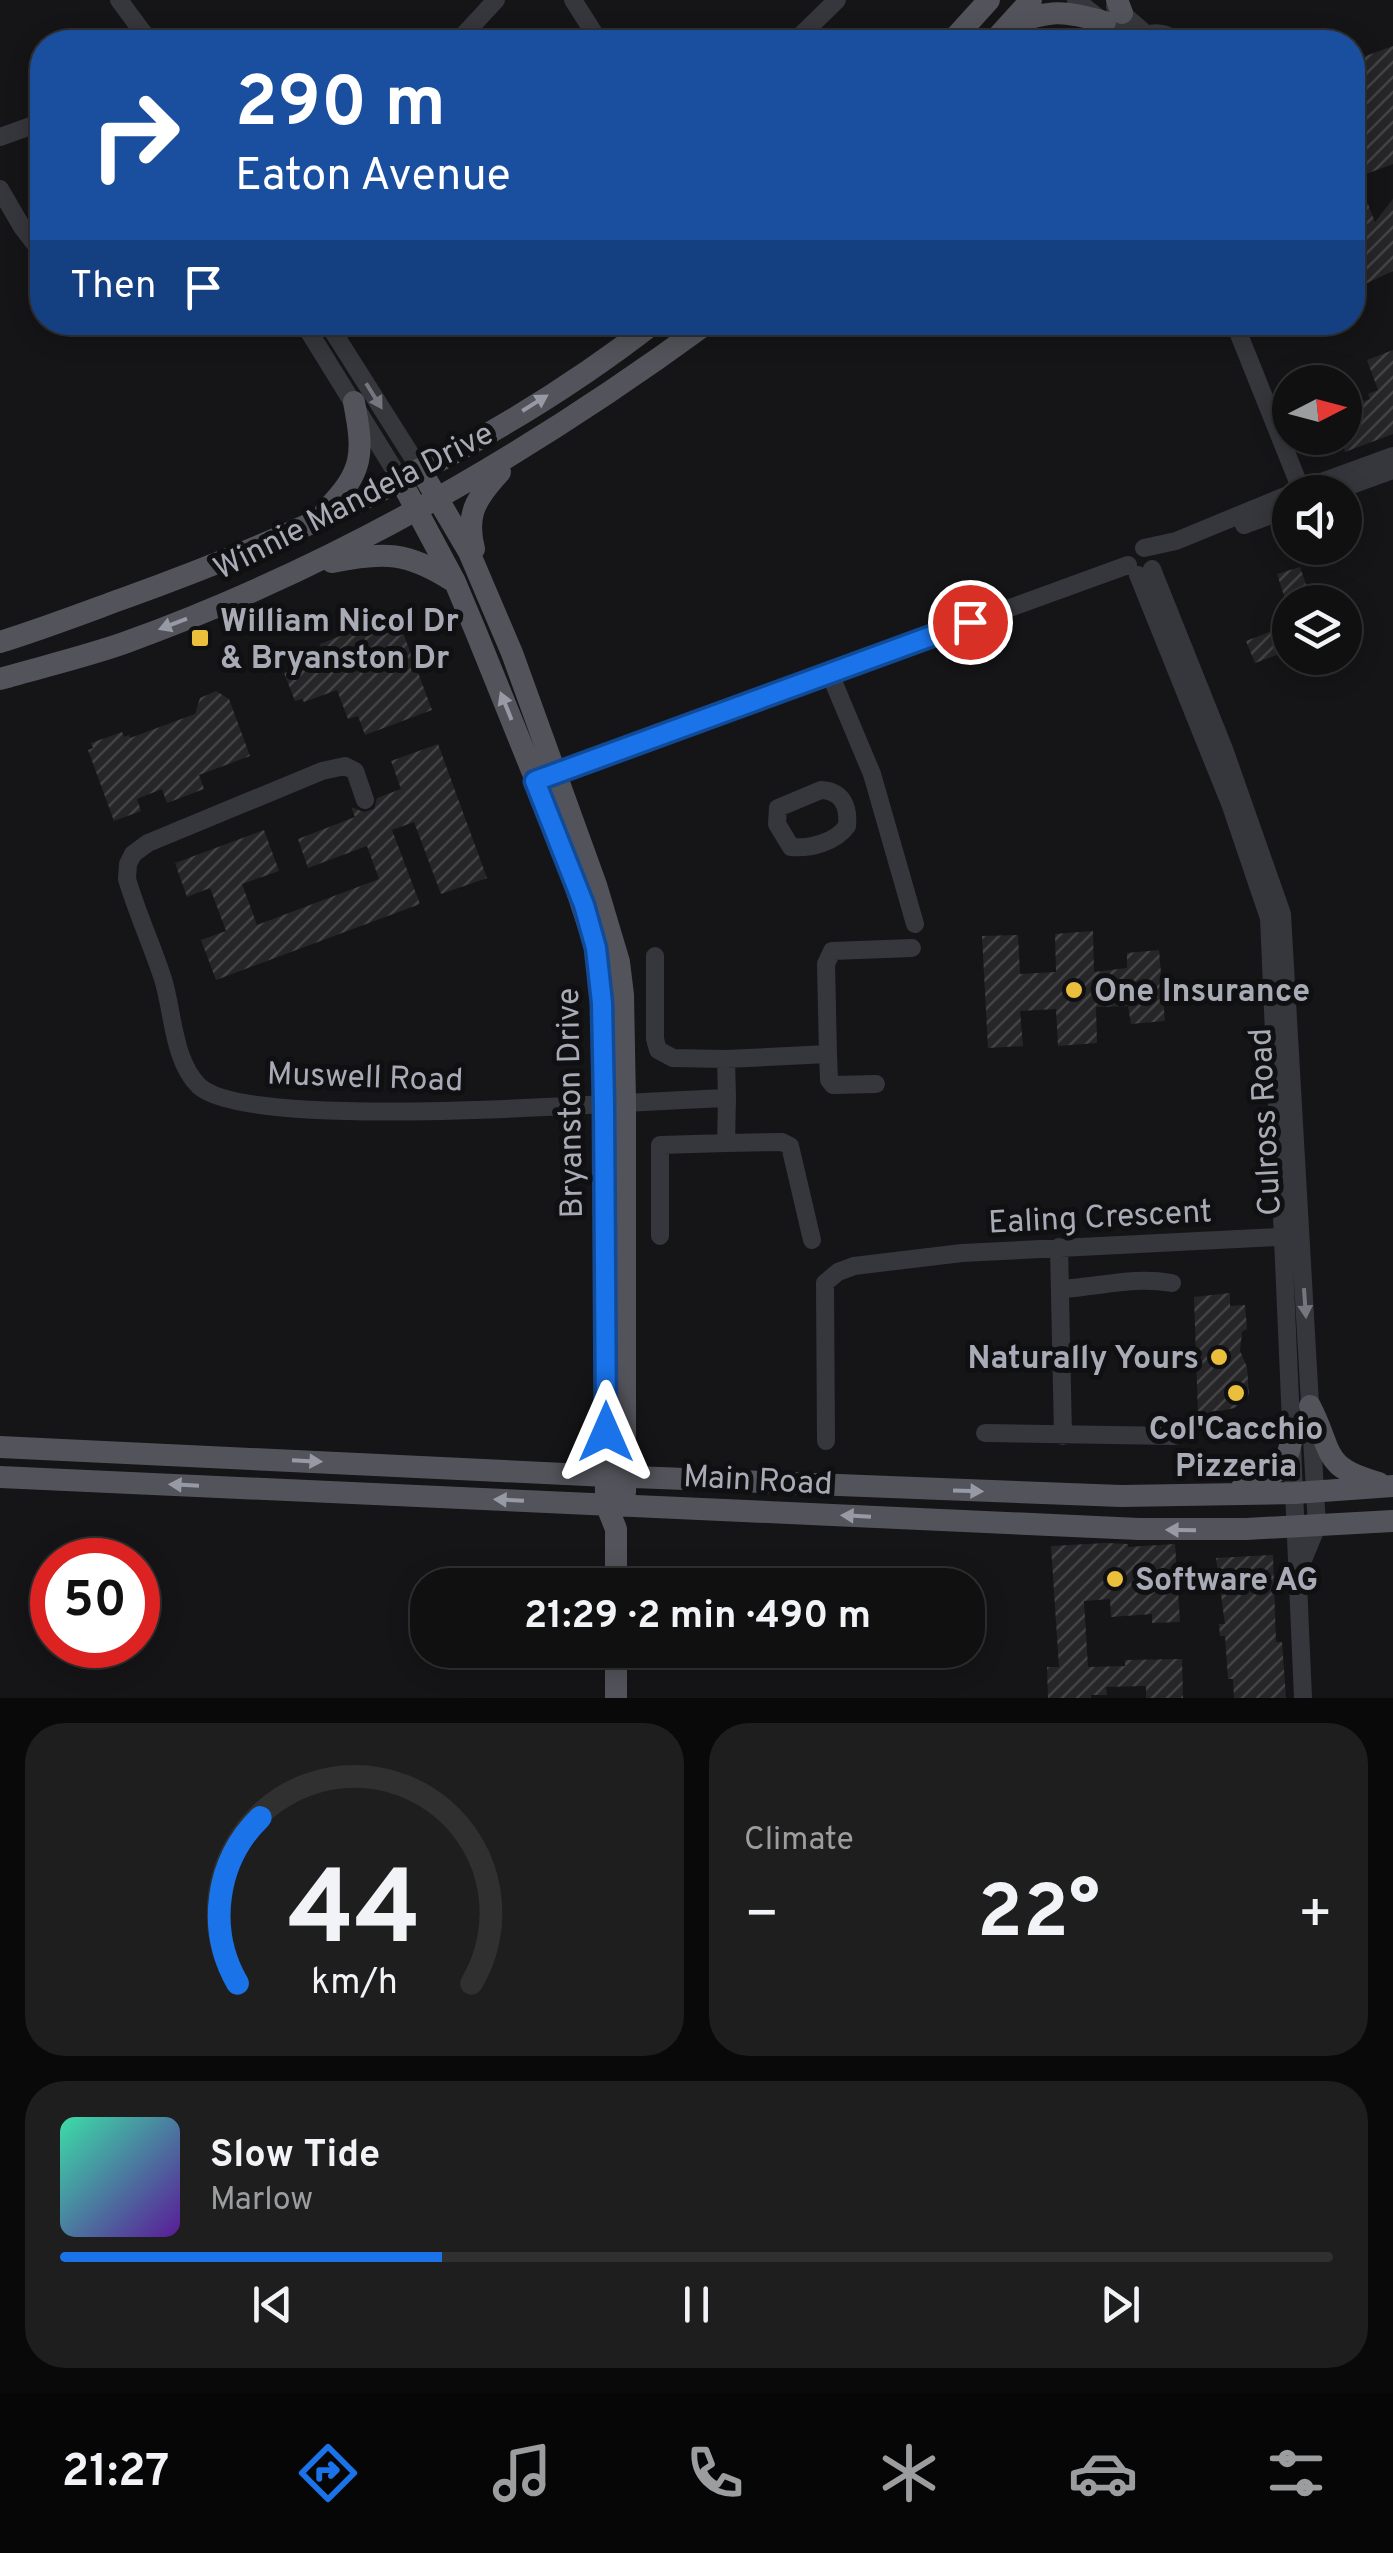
<!DOCTYPE html>
<html lang="en">
<head>
<meta charset="utf-8">
<style>
	:root { --surface:#101011; --page:#1e1e1f; --text:#f1f3f6; --muted:#9c9d9f; --line:#303031; --accent:#1a73e8 }
	body { margin:0; font-family:Overpass,sans-serif; background:var(--page); color:var(--text); height:100vh; display:flex; flex-direction:column; font-size:38px; white-space:nowrap }
	* { box-sizing:border-box; margin:0 }
	p { font-size:32px; color:var(--muted) }
	.icon { flex:none; width:55px; height:55px; fill:none; stroke:currentColor; stroke-width:2; stroke-linecap:round; stroke-linejoin:round }
	.map { position:relative; height:1698px; overflow:hidden }
	.panel { display:flex; flex-direction:column; gap:25px; padding:25px; background:#090909; flex:1 }
	.panel>* { flex:none }
	.banner { position:absolute; left:30px; top:30px; width:1335px; height:305px; border-radius:40px; box-shadow:0 5px 25px #0003,0 0 0 2px var(--line); background:#1a4fa0; color:#fff; overflow:hidden }
	.needle { width:65px; rotate:84deg }
	.controls { position:absolute; left:1272px; top:365px; display:grid; gap:20px }
	.controls a { display:grid; place-items:center; width:90px; height:90px; border-radius:50%; background:var(--surface); box-shadow:0 5px 25px #0003,0 0 0 2px var(--line); font-size:50px }
	.speed { position:absolute; left:30px; top:1538px; display:flex; gap:20px; font-size:50px; font-weight:700; text-align:center }
	.speed>* { display:grid; place-content:center; width:130px; height:130px; border-radius:50%; background:var(--surface); box-shadow:0 5px 25px #0003,0 0 0 2px var(--line); line-height:1 }
	.speed .limit { border:15px solid #d22; background:#fff; color:#111 }
	.pin { position:absolute; display:grid; place-items:center; width:85px; height:85px; color:#fff; margin:-42px; border:5px solid #fff; border-radius:50%; box-shadow:0 2px 10px #0007 }
	.me { position:absolute; width:110px; margin:-55px; rotate:0deg; stroke-linejoin:round; filter:drop-shadow(0 0 8px #0008) }
	.turn { display:flex; align-items:center; gap:35px; height:210px; padding:0 40px; font-size:45px }
	.turn .icon { width:130px; height:130px; stroke-width:2.5 }
	.turn b { display:block; font-size:70px; line-height:85px }
	.then { display:flex; align-items:center; height:95px; padding:0 40px; background:#0003; gap:20px; font-size:38px }
	.big { font-size:75px; font-weight:700; line-height:1.1 }
	.panel .card { flex:1; display:flex; flex-direction:column; justify-content:center; gap:15px; min-width:0; padding:0 35px; border-radius:40px; background:var(--page) }
	.panel .dial { align-items:center; gap:0 }
	.dial svg { height:260px; overflow:visible; fill:none; stroke:var(--line); stroke-width:7; stroke-linecap:round; text-anchor:middle }
	.dial text { fill:var(--text); stroke:none }
	.song { display:flex; align-items:center; gap:30px }
	.cover { width:120px; height:120px; border-radius:15px; background:linear-gradient(135deg,hsl(160 70% 55%),hsl(270 70% 35%)) }
	.played { height:10px; border-radius:5px; background:linear-gradient(90deg,var(--accent) 30%,var(--line) 30%) }
	.keys { display:flex; justify-content:space-around; direction:ltr }
	.heat { display:flex; justify-content:space-between; align-items:center; font-size:55px; direction:ltr }
	.panel .tiles { flex:1; display:grid; gap:25px; grid-template-columns:1fr 1fr }
	.card:last-child { grid-column:span 2 }
	.trip { position:absolute; left:410px; top:1568px; width:575px; height:100px; border-radius:40px; background:var(--surface); box-shadow:0 5px 25px #0003,0 0 0 2px var(--line); font-weight:700; line-height:100px; text-align:center }
	.tab-bar { display:flex; height:160px; justify-content:space-around; align-items:center; background:#060607; color:var(--muted) }
	.tab-bar .icon { width:70px; height:70px }
	.tab-bar .active { color:var(--accent) }
	.tab-bar b { font-size:45px; color:var(--text) }
	.map>svg:first-child { display:block }
	.building { fill:url(#building-hatch) }
	.lines { fill:none; stroke-linecap:round; stroke-linejoin:round }
	.minor { stroke:#36373c; stroke-width:18 }
	.major { stroke:#53545b; stroke-width:22 }
	.oneway { fill:#75777f }
	.oneway2 { fill:#979aa4 }
	.route-casing { stroke:#114b97; stroke-width:25 }
	.route { stroke:#1a73e8; stroke-width:18 }
	.poi-dot { fill:#e9bf3b; stroke:#101012; stroke-width:4 }
	.labels { text-anchor:middle; stroke-width:10; stroke-linejoin:round; paint-order:stroke }
	.street-label { font-size:32px; fill:#a8abb6; stroke:#101012 }
	.poi-label { font-size:32px; font-weight:bold; fill:#a8abb6; stroke:#101012; text-anchor:start }
</style>
</head>
<body>
<div class="map">
<svg width="1393" height="1698" viewBox="0 0 1393 1698">
	<defs>
		<pattern id="building-hatch" width="6" height="6" patternUnits="userSpaceOnUse" patternTransform="scale(2.5)"><rect width="6" height="6" fill="#262528"/><path d="M-1 1l2-2M0 6l6-6M5 7l2-2" fill="none" stroke="#434245"/></pattern>
	</defs>
	<rect width="100%" height="100%" fill="#151517"/>
	<path class="building" d="M1393 46V164L1366 174 1352 137V61Z
		M1362 189 1375 222 1393 199V271L1361 286 1360 283 1352 286V193Z
		M1393 350V434L1345 452 1340 438H1345V417L1363 410 1360 402 1370 399 1368 394 1378 390 1367 360Z
		M1300 567 1312 602H1286L1277 574Z
		M396 614 432 710 365 735 358 716 348 719 337 690 304 702 302 699 295 701 284 673 292 670 290 666 323 654 320 644Z
		M1290 624V650L1255 663 1246 641Z
		M216 691 229 699 250 756 199 775 204 789 167 803 162 789 137 799 141 811 114 821 88 750 93 748 91 743 122 732 124 737 129 735 130 738 195 714 200 698Z
		M438 744 487 878 441 894 414 822 392 830 420 904 216 980 201 940 226 931 210 888 187 897 175 863 264 830 279 871 242 884 257 925 379 879 367 846 308 868 298 839 355 817 351 807 364 812 374 809 377 798 401 789 391 761Z
		M1093 931 1094 972 1127 968V953L1159 950 1165 1021 1131 1024 1128 1006 1096 1007 1097 1043 1058 1046 1056 1009 1020 1011 1023 1046 988 1048 982 936 1018 935 1020 974 1056 972 1055 934Z
		M1230 1293V1306L1245 1305 1247 1329 1242 1332 1240 1351 1247 1367 1249 1395 1235 1408 1198 1415 1194 1297Z
		M1106 1543 1128 1544V1547L1175 1544 1180 1622 1152 1623V1614L1111 1617 1110 1599 1084 1601 1088 1667 1125 1666V1660L1182 1659 1183 1698H1146V1686L1106 1687 1107 1695H1091V1698H1048L1047 1667H1059L1051 1546Z
		M1273 1555 1276 1642H1282L1286 1698H1234L1233 1679H1228L1225 1636H1220L1219 1624H1225L1216 1558Z"/>
	<g class="lines">
		<path class="minor" d="M119 0 150 42
			M573 0 594 33 585 42
			M1076 0 1129 42
			M1115 7 1146 34
			M1138 39C1152 30 1166 32 1178 42
			M457 42 496 0
			M794 42 837 0
			M0 137 42 122
			M0 189 22 227 39 249
			M58 322H75
			M303 322 400 479
			M327 322 420 469
			M1234 322 1302 492
			M1294 492 1393 456
			M1332 492 1393 470
			M1244 525 1290 508
			M1144 548 1176 541 1290 494
			M1152 569 1224 749 1282 914 1317 1526 1300 1567
			M1138 575 1231 806 1269 918 1303 1698
			M830 674 872 774 915 924
			M545 777 1128 565
			M821 790C842 791 849 806 847 826 836 842 810 849 791 847L777 824 778 808Z
			M365 800 355 771 345 766 322 771 148 843 133 854 128 864 127 879C137 913 152 945 163 979 173 1011 173 1061 199 1086 250 1134 641 1100 727 1098L726 1059 828 1054 826 964 832 951 912 948
			M655 956V1039L658 1050 673 1058 726 1059
			M828 1054 829 1080 833 1085 876 1084
			M727 1098 726 1143 782 1142 790 1146 812 1240
			M660 1236V1145L726 1143
			M1059 1247 1063 1436
			M1060 1289C1101 1287 1131 1276 1172 1283
			M985 1433 1174 1436
			M826 1441 825 1283 838 1272 854 1266 962 1253 1295 1236"/>
		<path class="major" d="M1117 0 1122 13
			M1010 24C1053 10 1061 10 1105 22
			M951 42 989 0
			M993 42 1031 0
			M420 469 469 552 512 653 596 885 619 962 623 995 625 1102V1492
			M400 479 455 582 476 632 560 840 596 948 602 1003 605 1103 606 1504 616 1529V1585
			M326 510C364 471 364 454 354 402
			M474 549C465 514 477 497 500 472
			M332 562C384 551 408 552 453 581
			M0 642C42 629 81 614 122 599 308 532 498 445 655 322
			M0 679C41 667 84 657 124 643 335 567 529 454 709 322
			M1310 1406C1334 1452 1320 1467 1379 1483
			M0 1447 607 1476 1121 1496 1295 1493 1393 1486
			M0 1477 1139 1529H1246L1393 1521
			M1241 1489C1277 1476 1288 1469 1293 1430
			M616 1650V1698"/>
	</g>
	<defs><path id="oneway-solid" d="M-6-.8H1V-3.2L6.5 0L1 3.2V.8H-6Z" transform="scale(2.5)"/></defs>
	<g class="oneway">
		<use href="#oneway-solid" transform="translate(374 396) rotate(58)"/>
		<use href="#oneway-solid" transform="translate(1305 1303) rotate(86)"/>
	</g>
	<g class="oneway2">
		<use href="#oneway-solid" transform="translate(535 403) rotate(-32)"/>
		<use href="#oneway-solid" transform="translate(173 624) rotate(159)"/>
		<use href="#oneway-solid" transform="translate(506 706) rotate(-112)"/>
		<use href="#oneway-solid" transform="translate(307 1461) rotate(3)"/>
		<use href="#oneway-solid" transform="translate(184 1485) rotate(-177)"/>
		<use href="#oneway-solid" transform="translate(968 1491) rotate(2)"/>
		<use href="#oneway-solid" transform="translate(509 1500) rotate(-177)"/>
		<use href="#oneway-solid" transform="translate(856 1516) rotate(-177)"/>
		<use href="#oneway-solid" transform="translate(1181 1530) rotate(-179)"/>
	</g>
	<g class="lines">
		<defs>
			<path id="route" d="M606 1432 604 1104 602 1003 596 948 584 905 535 781 970 622"/>
		</defs>
		<use href="#route" class="route-casing"/>
		<use href="#route" class="route"/>
	</g>
	<g class="poi-dot">
		<rect x="190" y="628" width="20" height="20" rx="5"/>
		<circle cx="1074" cy="990" r="10"/>
		<circle cx="1219" cy="1357" r="10"/>
		<circle cx="1236" cy="1393" r="10"/>
		<circle cx="1115" cy="1579" r="10"/>
	</g>
	<g class="labels">
		<g class="street-label">
			<text transform="translate(353 500) rotate(-27)" y="11">Winnie Mandela Drive</text>
			<text transform="translate(365 1076) rotate(2)" y="11">Muswell Road</text>
			<text transform="translate(569 1103) rotate(-91)" y="11">Bryanston Drive</text>
			<text transform="translate(1264 1122) rotate(-93)" y="11">Culross Road</text>
			<text transform="translate(1100 1216) rotate(-3)" y="11">Ealing Crescent</text>
			<text transform="translate(758 1479) rotate(3)" y="11">Main Road</text>
		</g>
		<g class="poi-label">
			<text x="220" y="631">William Nicol Dr<tspan x="220" dy="37">&amp; Bryanston Dr</tspan></text>
			<text x="1094" y="1001">One Insurance</text>
			<text x="1199" y="1368" text-anchor="end">Naturally Yours</text>
			<text x="1236" y="1439" text-anchor="middle">Col'Cacchio<tspan x="1236" dy="37">Pizzeria</tspan></text>
			<text x="1135" y="1590">Software AG</text>
		</g>
	</g>
</svg>
<div class="controls">
<a><svg class="needle" viewBox="-14 -14 28 28"><path d="M0-13l5 13h-10z" fill="#e53935"/><path d="M0 13l5-13h-10z" fill="#9c9d9f"/></svg></a>
<a><svg class="icon" aria-label="sound" viewBox="0 0 24 24"><path d="M4 9h4l5-4v14l-5-4H4zM17 9q2 3 0 6"/></svg></a>
<a><svg class="icon" aria-label="layers" viewBox="0 0 24 24"><path d="M12 4l9 5-9 5-9-5zM3 14l9 5 9-5"/></svg></a>
</div>
<div class="speed"><div class="limit">50</div></div>
<div class="pin" style="left:970px;top:622px;background:#d93025"><svg class="icon" aria-label="arrive" viewBox="0 0 24 24"><path d="M6 21V4h12l-3 4 3 4H6"/></svg></div>
<svg class="me" style="left:606px;top:1432px" viewBox="-20 -20 40 40"><path d="M0-17L14 15 0 8-14 15z" fill="#1a73e8" stroke="#fff" stroke-width="4"/></svg>
<div class="trip">21:29 · 2 min · 490 m</div>
<div class="banner">
<div class="turn"><svg class="icon" aria-label="right" viewBox="0 0 24 24"><path d="M7 20v-9h11M14 6l5 5-5 5"/></svg><div><b>290 m</b>Eaton Avenue</div></div>
<div class="then">Then<svg class="icon" aria-label="arrive" viewBox="0 0 24 24"><path d="M6 21V4h12l-3 4 3 4H6"/></svg></div>
</div>
</div>
<section class="panel">
<div class="tiles">
<div class="card dial"><svg viewBox="0 0 100 80">
<path d="M14 69A42 42 0 1 1 86 69"/>
<path d="M14 69A42 42 0 0 1 21 18" stroke="#1a73e8"/>
<text x="50" y="56" font-size="32" font-weight="700">44</text>
<text x="50" y="72" font-size="11">km/h</text>
</svg></div>
<div class="card"><p>Climate</p>
<div class="heat"><a>−</a><b class="big">22°</b><a>+</a></div>
</div>
<div class="card">
<div class="song"><i class="cover"></i><div><b>Slow Tide</b><p>Marlow</p></div></div>
<div class="played"></div>
<div class="keys"><svg class="icon" aria-label="previous" viewBox="0 0 24 24"><path d="M18 5L8 12l10 7zM5 5v14"/></svg><svg class="icon" aria-label="pause" viewBox="0 0 24 24"><path d="M8 5v14M16 5v14"/></svg><svg class="icon" aria-label="next" viewBox="0 0 24 24"><path d="M6 5l10 7-10 7zM19 5v14"/></svg></div>
</div>
</div>
</section>
<nav class="tab-bar">
<b>21:27</b>
<svg class="icon active" aria-label="directions" viewBox="0 0 24 24"><path d="M12 3l9 9-9 9-9-9zM9 14v-3h6M13 9l2 2-2 2"/></svg>
<svg class="icon" aria-label="music" viewBox="0 0 24 24"><path d="M9 18V5l10-2v13"/><circle cx="6" cy="18" r="3"/><circle cx="16" cy="16" r="3"/></svg>
<svg class="icon" aria-label="phone" viewBox="0 0 24 24"><path d="M5 4h4l2 5-3 2q2 4 5 5l2-3 5 2v4C11 20 4 13 5 4z"/></svg>
<svg class="icon" aria-label="climate" viewBox="0 0 24 24"><path d="M12 3v18M4 7l16 10M4 17L20 7"/></svg>
<svg class="icon" aria-label="car" viewBox="0 0 24 24"><path d="M5 17H2v-5l4-1 3-4h7l3 4 3 1v5h-3M9 17h6M6 11h13"/><circle cx="7" cy="17" r="2"/><circle cx="17" cy="17" r="2"/></svg>
<svg class="icon" aria-label="filters" viewBox="0 0 24 24"><path d="M4 7h16M4 17h16"/><circle cx="9" cy="7" r="2"/><circle cx="15" cy="17" r="2"/></svg>
</nav>
</body>
</html>
